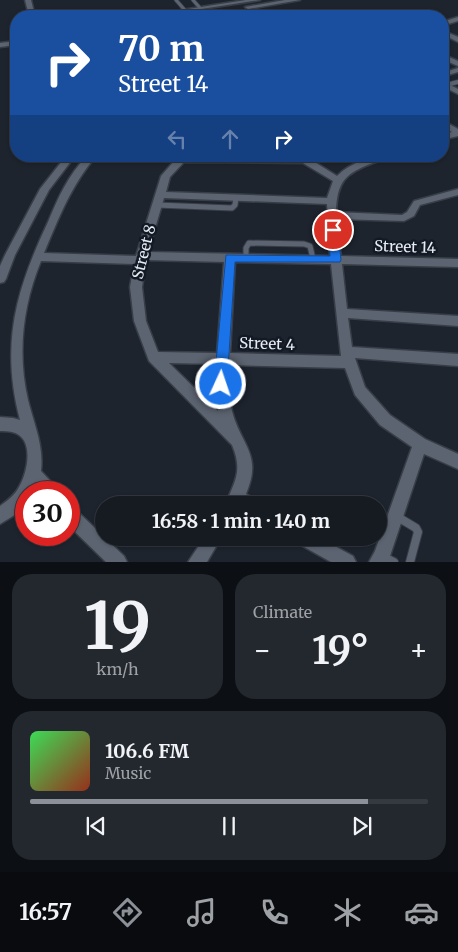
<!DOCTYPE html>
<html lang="en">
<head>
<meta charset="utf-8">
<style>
	:root { --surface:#161b22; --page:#23282f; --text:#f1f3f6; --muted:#9ea1a5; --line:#353940; --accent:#8c9099 }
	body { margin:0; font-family:Merriweather,serif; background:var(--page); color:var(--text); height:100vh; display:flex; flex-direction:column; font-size:19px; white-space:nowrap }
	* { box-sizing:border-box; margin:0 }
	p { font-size:16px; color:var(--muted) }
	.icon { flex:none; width:28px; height:28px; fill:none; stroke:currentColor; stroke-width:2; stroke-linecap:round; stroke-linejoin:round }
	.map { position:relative; height:562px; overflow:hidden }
	.details { display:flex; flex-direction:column; gap:12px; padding:12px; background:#0c0f13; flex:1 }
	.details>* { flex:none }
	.hud { position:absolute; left:10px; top:10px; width:439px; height:152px; border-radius:20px; box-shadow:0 1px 4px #0004,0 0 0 1px var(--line); background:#1a4fa0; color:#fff; overflow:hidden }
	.speed { position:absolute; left:15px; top:481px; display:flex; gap:10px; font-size:25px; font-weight:700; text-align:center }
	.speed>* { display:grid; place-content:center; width:65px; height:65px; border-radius:50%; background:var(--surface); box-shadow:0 1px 4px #0004,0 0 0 1px var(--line); line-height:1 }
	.speed .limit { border:8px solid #d22; background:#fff; color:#111 }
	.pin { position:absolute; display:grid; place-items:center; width:42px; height:42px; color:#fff; margin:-21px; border:2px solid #fff; border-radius:50%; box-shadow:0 1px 5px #0007 }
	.me { position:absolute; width:55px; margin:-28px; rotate:3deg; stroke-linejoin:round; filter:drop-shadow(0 0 4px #0008) }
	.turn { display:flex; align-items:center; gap:18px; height:105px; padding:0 25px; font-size:22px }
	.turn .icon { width:65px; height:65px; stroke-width:2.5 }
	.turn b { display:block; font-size:35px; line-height:42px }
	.lanes { display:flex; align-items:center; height:48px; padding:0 25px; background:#0003; justify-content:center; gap:25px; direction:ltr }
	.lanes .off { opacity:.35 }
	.big { font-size:38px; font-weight:700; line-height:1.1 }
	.details .card { flex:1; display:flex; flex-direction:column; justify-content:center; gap:8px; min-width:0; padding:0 18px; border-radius:20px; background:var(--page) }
	.details .dial { align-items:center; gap:0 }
	.dial b { font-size:65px; line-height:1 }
	.song { display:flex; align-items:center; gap:15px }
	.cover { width:60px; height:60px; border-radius:8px; background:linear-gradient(135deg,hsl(130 70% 55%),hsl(10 70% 35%)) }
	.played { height:5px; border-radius:2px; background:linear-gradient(90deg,var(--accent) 85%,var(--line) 85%) }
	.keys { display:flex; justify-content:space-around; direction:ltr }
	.heat { display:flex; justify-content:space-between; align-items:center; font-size:28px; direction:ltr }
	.details .tiles { flex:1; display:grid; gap:12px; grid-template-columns:1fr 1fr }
	.card:last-child { grid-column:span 2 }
	.trip { position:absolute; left:95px; top:496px; width:292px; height:50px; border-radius:25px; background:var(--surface); box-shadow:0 1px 4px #0004,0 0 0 1px var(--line); font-weight:700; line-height:50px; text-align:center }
	.tab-bar { display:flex; height:80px; justify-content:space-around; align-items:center; background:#090b0e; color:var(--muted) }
	.tab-bar .icon { width:35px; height:35px }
	.tab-bar .current { color:var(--accent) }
	.tab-bar b { font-size:22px; color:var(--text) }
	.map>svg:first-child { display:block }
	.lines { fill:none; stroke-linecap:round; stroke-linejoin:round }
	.service-far3-casing { stroke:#383e47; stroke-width:4.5 }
	.service-far2-casing { stroke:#383e47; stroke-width:5.5 }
	.service-far1-casing { stroke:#383e47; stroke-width:7 }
	.service-casing { stroke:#383e47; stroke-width:10 }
	.minor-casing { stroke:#383e47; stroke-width:3 }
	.service-far3 { stroke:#5c6471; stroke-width:3 }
	.service-far2 { stroke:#5c6471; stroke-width:4 }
	.service-far1 { stroke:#5c6471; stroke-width:5 }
	.service { stroke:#5c6471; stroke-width:8 }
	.minor { fill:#5c6471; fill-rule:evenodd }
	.route { fill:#1a73e8; stroke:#114b97 }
	.labels { text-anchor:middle; stroke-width:5; stroke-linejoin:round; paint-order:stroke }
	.street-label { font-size:15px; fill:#e7ecf3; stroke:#141a25 }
</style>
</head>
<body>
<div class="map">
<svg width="458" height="562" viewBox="0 0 458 562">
	<rect width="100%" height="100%" fill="#1d242e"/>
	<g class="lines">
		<defs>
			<path id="service-far3" d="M176 0 190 16
				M193 0 200 8"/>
			<path id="service-far2" d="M446 85 458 82"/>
			<path id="service-far1" d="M157 205 232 208 235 205 236 198
				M246 258V248L249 243 304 244 310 246 313 259"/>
			<path id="service" d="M396 516 416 528 418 532 410 562
				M382 556 394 562"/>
			<path id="minor" d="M25 0H31L35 16H29Z
				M246 0H260L156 16H143Z
				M285 0H300L248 9 245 7Z
				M458 17V21L442 26V22Z
				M442 30 458 37V42L442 34Z
				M16 41V45L0 47V43Z
				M442 54 458 61V66L442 59Z
				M458 68V72L442 77V73Z
				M442 81 458 89V94L442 86Z
				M442 120 458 129V136L442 140V135L452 132 442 126Z
				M66 156H75L49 190 15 255 6 279 4 282 0 283V266L5 255 40 189Z
				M87 156H96C71 186 59 217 44 253L136 256 161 176 175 160 176 157 179 156H305L337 176C351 162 372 156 391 156 386 160 379 161 373 163 345 173 337 182 336 212L402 215 407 212 414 201 458 189V195L420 205 414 216 404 221 336 219 341 256 458 259V267L342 264 347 309 458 316V326L348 318 352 347 458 354V366L355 358 365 387 390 415 425 439 458 454V469L424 454 388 562H369L375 551 412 447 380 425 355 395 345 368 229 365C228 380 228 395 232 411 241 446 263 454 246 494L255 499 257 505H225C235 481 243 471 232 445L149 361 134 321 130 287 134 264 41 261C23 305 17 353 28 400 34 424 44 446 41 471L55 486 57 492H39L36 488 33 492H26V505L13 516 0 524V506C7 501 15 495 19 487 28 472 35 437 12 432 8 431 4 431 0 431V417L13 418 20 420C0 344 16 290 48 222 58 198 68 175 87 156ZM184 162 303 163 333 181 327 198 166 192 170 177ZM164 198 327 204 330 256 148 252ZM146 260 224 262 217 353 158 352 146 321 142 287ZM235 262 331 264 341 356 230 353ZM169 363 216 364 214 384 218 411Z
				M69 507 75 509 124 556 127 562H106L69 526Z
				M204 538H221L207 562H188Z
				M297 538H320L353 556 356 562H331L299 544Z"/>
		</defs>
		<use href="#service-far3" class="service-far3-casing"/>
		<use href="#service-far2" class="service-far2-casing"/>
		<use href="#service-far1" class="service-far1-casing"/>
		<use href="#service" class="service-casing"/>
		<use href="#minor" class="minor-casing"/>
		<use href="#service-far3" class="service-far3"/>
		<use href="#service-far2" class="service-far2"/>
		<use href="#service-far1" class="service-far1"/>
		<use href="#service" class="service"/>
		<use href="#minor" class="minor"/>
	</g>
	<path class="route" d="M333 226 338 230 341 260 340 262H235L227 384 225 389 221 391 216 389 214 384 226 255 330 256 328 230Z"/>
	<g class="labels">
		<g class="street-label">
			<text transform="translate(405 247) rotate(2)" y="5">Street 14</text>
			<text transform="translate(144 252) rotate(-76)" y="5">Street 8</text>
			<text transform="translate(267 344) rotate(2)" y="5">Street 4</text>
		</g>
	</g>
</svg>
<div class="speed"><div class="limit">30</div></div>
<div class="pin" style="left:333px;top:230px;background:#d93025"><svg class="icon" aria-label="arrive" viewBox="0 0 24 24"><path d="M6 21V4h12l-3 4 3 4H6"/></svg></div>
<svg class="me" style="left:221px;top:384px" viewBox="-20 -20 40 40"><circle r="17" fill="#1a73e8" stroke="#fff" stroke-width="3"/><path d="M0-11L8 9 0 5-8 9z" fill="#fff"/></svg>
<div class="trip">16:58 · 1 min · 140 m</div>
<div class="hud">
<div class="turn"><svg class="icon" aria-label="right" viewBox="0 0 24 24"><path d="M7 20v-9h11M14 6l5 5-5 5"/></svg><div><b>70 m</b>Street 14</div></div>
<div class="lanes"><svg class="icon off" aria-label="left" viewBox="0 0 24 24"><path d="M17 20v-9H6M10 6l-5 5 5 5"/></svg><svg class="icon off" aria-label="ahead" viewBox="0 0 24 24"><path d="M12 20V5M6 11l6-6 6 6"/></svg><svg class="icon" aria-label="right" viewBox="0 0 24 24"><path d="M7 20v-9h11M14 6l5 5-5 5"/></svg></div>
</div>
</div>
<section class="details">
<div class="tiles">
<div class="card dial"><b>19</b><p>km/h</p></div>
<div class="card"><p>Climate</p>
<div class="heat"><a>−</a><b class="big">19°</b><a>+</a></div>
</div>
<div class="card">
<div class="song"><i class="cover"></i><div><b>106.6 FM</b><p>Music</p></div></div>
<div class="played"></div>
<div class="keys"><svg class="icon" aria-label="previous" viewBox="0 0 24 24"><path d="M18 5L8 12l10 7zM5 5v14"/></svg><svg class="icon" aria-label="pause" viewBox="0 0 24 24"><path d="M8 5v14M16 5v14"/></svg><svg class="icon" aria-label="next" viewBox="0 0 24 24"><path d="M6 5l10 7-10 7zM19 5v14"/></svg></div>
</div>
</div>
</section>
<nav class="tab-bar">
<b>16:57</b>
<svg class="icon current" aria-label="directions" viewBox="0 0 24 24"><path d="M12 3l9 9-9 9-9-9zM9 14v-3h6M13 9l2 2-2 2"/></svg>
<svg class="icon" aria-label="music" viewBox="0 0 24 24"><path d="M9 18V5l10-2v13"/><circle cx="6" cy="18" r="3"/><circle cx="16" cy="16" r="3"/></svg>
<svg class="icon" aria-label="phone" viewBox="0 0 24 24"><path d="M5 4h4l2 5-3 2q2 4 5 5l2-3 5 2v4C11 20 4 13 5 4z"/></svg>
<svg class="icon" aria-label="climate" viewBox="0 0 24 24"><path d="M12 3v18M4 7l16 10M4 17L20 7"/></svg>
<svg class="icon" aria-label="car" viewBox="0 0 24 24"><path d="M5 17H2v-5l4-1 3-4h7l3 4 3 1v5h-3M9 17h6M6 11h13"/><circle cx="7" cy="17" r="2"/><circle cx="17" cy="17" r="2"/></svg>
</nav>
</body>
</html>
